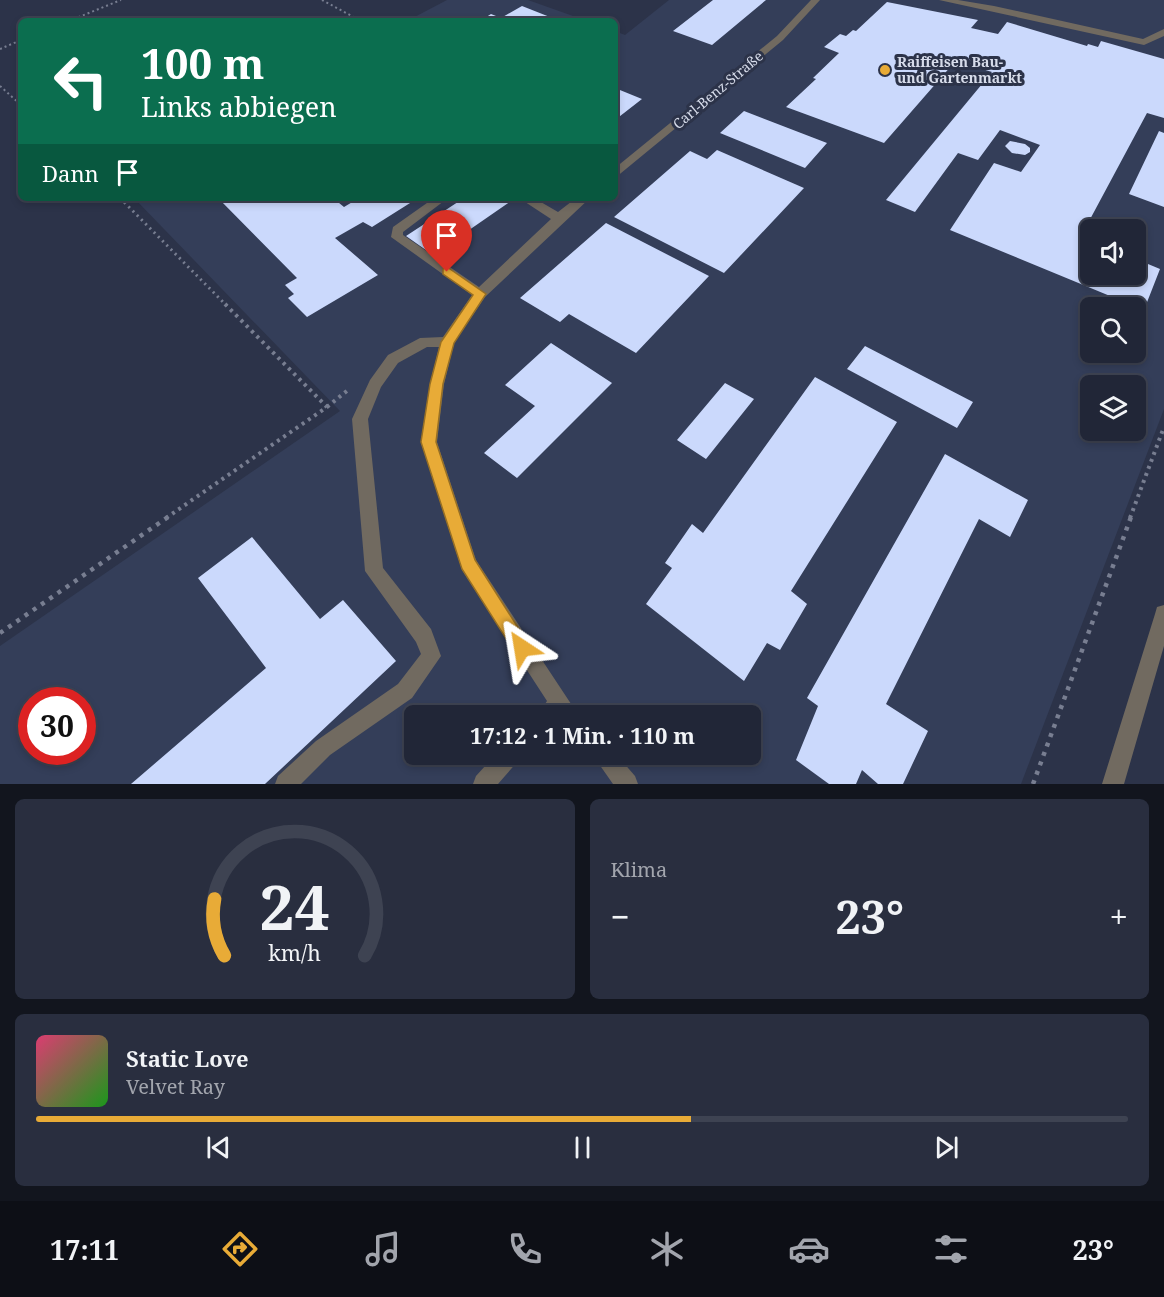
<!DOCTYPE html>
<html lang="de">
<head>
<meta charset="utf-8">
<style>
	:root { --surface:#212637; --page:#292e3f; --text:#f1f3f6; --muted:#a2a5ad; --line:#3e4352; --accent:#e8ab37 }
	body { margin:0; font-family:"Noto Serif",serif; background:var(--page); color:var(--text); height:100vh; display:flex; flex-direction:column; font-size:22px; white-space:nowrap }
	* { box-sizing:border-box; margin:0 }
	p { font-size:20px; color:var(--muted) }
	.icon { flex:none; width:33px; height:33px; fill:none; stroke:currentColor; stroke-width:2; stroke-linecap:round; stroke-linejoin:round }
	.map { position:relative; height:784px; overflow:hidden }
	.side { display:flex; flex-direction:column; gap:15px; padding:15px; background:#12151e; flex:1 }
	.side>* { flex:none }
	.banner { position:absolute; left:18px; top:18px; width:600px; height:183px; border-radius:9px; box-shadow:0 3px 9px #0003,0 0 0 2px var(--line); background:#0b6e4f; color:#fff; overflow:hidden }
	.fabs { position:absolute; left:1080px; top:219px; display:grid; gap:12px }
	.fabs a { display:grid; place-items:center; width:66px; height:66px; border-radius:9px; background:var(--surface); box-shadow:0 3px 9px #0003,0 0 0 2px var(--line); font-size:30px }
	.speed { position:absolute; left:18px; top:687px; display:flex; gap:12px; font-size:30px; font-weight:700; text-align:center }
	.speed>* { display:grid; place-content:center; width:78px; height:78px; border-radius:50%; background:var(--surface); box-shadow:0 3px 9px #0003,0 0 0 2px var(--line); line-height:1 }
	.speed .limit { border:9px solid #d22; background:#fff; color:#111 }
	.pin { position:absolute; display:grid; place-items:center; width:51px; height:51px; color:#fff; margin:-62px -26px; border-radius:50% 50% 50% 0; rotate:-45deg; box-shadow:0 0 6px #0007 }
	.pin .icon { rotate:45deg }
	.me { position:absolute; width:66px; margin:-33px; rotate:327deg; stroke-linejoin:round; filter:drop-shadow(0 0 4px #0008) }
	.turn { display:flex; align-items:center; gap:21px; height:126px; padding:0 24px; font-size:27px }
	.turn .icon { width:78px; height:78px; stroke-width:2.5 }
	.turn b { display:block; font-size:42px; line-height:51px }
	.then { display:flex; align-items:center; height:57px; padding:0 24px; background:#0003; gap:12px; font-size:22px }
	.big { font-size:45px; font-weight:700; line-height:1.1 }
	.side .card { flex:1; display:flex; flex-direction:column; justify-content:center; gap:9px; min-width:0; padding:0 21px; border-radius:9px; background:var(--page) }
	.side .dial { align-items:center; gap:0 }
	.dial svg { height:156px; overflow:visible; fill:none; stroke:var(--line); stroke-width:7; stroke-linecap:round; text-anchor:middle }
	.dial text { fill:var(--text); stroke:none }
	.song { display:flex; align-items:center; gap:18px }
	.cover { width:72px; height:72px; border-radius:9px; background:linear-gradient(135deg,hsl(340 70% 55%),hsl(120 70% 35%)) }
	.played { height:6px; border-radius:3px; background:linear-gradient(90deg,var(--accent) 60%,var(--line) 60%) }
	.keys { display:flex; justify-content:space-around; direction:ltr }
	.heat { display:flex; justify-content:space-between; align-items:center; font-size:33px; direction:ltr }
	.side .tiles { flex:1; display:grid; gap:15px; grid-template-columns:1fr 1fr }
	.card:last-child { grid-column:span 2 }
	.trip { position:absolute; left:404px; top:705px; width:357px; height:60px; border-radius:9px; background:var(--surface); box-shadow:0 3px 9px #0003,0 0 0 2px var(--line); font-weight:700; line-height:60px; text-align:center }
	.tab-bar { display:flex; height:96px; justify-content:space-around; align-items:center; background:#0d0f16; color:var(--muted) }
	.tab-bar .icon { width:42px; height:42px }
	.tab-bar .on { color:var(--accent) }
	.tab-bar b { font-size:27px; color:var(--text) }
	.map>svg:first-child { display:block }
	.built { fill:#343e59; fill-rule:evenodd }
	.building { fill:#cbd9fc }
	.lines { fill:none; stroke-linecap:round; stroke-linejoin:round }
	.path-far3 { stroke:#787e91; stroke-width:2; stroke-dasharray:2 3; stroke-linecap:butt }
	.path-far2 { stroke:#787e91; stroke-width:3; stroke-dasharray:2 4; stroke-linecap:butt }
	.path-far1 { stroke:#787e91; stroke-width:4; stroke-dasharray:3 4.5; stroke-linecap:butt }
	.path { stroke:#787e91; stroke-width:4.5; stroke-dasharray:4 6; stroke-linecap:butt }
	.minor { fill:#716a60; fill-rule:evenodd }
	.route { fill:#e8ab37; stroke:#976f24; stroke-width:1.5 }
	.poi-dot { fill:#e8ab37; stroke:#2c3349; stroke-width:2 }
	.labels { text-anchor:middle; stroke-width:6; stroke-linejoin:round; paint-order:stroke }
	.far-poi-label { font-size:14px; font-weight:bold; fill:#d7dcea; stroke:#2c3349; text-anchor:start }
	.far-street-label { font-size:14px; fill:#d7dcea; stroke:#2c3349 }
</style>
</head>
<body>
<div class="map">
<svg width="1164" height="784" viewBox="0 0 1164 784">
	<rect width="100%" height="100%" fill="#2c3349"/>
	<path class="built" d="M447 0H528L587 21H407Z
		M669 0H1164V409L1021 784H0V646L340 411 134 198H615V31L625 35ZM1090 230H1136V274H1090ZM1090 308H1136V352H1090ZM1090 386H1136V430H1090ZM32 700H82V752H32ZM414 716H750V754H414Z"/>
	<path class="building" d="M713 0H766L712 45 673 31Z
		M887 2 978 20 971 28 998 34 1007 22 1087 46 1088 44 1098 47 1101 41 1164 59V118L1147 113 1080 238 1090 242V274H1136V259L1160 269 1144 310 950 230 994 163 1021 172 1040 145 1000 130 978 160 958 153 915 212 886 200 992 72 969 65 973 61 959 57 884 143 786 107 816 79 813 78 839 53 824 47 840 34 846 36 853 30 856 31Z
		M522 6 560 21H480L491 14 501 18Z
		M615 88 642 99 615 120Z
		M744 111 827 143 805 168 720 133Z
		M1159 131 1164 133V207L1129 194Z
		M1010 141 1025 144 1030 148V152L1025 155 1012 153 1005 146Z
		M717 150 804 188 724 273 614 217 690 151 707 159Z
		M218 198H333L344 207 359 198H418L372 227 363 222 335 238 378 275 307 317 288 298 294 294 285 285 297 278Z
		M464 198 514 199 433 255 406 236Z
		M606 223 709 276 636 353 569 314 560 322 520 298Z
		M551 343 612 383 517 478 484 453 535 406 505 385Z
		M865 346 973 402 957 428 847 369Z
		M815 377 897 422 791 591 807 604 780 650 767 643 744 681 646 604 672 568 665 563 692 524 703 533Z
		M725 383 754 399 706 459 677 440Z
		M945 454 1028 500 1010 537 979 519 886 704 928 731 903 784H878L862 770 856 784H829L796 760 818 706 807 698Z
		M252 537 320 619 343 600 396 661 265 784H131L266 668 198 578Z"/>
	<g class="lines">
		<path class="path-far3" d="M322 0 361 21
			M69 21 121 0
			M0 49 21 40
			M0 86 21 105"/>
		<path class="path-far2" d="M120 198 227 306"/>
		<path class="path-far1" d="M327 407 348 390
			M166 518 327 407 225 304
			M1130 518 1164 427"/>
		<path class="path" d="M0 633 168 517
			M1033 784 1131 517"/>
		<path class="minor" d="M811 0H820L783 40 615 178V168L777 36Z
			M939 0H958L994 6 1143 39 1164 29V36L1144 45Z
			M434 198H448L403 232V235L479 287 551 219 519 198H534L558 212 576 198H590L485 297 454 343 444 384 437 442 476 560 579 716H537L547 701 462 570 421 442 430 384 439 347H427L398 363 381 387 368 419 383 568 431 629 441 656 412 698 330 755 301 784H275L278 776 316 741 398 684 421 654 416 642 365 571 352 419 370 380 388 355 420 338 443 337 472 295 391 237 393 227Z
			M1164 605V646L1124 784H1102L1155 614 1157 607Z
			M496 754H521L518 761 498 784H473L476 776Z
			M592 754H616L635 776 638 784H613Z"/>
	</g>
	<path class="route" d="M447 267 486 294 454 343 443 384 436 442 475 560 531 648 528 654 522 657 516 654 462 569 421 442 430 384 441 342 473 295 443 274V269Z"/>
	<circle class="poi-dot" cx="885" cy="70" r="6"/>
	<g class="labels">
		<g class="far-poi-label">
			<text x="897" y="67">Raiffeisen Bau-<tspan x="897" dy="16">und Gartenmarkt</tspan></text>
		</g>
		<g class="far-street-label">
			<text transform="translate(718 90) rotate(-40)" y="5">Carl-Benz-Straße</text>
		</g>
	</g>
</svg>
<div class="fabs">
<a><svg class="icon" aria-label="sound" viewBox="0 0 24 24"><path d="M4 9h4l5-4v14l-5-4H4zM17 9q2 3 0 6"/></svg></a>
<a><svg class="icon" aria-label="search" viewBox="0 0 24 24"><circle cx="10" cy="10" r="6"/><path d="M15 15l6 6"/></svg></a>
<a><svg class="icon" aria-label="layers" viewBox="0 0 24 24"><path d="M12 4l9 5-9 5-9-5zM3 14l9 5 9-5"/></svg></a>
</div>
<div class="speed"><div class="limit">30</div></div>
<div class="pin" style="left:447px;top:272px;background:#d93025"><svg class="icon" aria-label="arrive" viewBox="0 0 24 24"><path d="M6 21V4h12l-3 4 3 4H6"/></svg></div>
<svg class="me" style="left:522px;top:648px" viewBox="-20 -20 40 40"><path d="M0-17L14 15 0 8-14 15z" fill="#e8ab37" stroke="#fff" stroke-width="4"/></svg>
<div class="trip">17:12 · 1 Min. · 110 m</div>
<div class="banner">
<div class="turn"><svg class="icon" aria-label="left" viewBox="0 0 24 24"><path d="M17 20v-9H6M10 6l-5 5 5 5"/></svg><div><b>100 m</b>Links abbiegen</div></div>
<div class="then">Dann<svg class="icon" aria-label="arrive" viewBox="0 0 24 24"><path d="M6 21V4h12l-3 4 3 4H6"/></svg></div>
</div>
</div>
<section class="side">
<div class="tiles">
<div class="card dial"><svg viewBox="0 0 100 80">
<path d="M14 69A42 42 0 1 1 86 69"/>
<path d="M14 69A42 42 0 0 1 9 40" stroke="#e8ab37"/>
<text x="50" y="56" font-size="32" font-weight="700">24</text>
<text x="50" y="72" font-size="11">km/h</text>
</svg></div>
<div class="card"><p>Klima</p>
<div class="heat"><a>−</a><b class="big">23°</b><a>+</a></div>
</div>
<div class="card">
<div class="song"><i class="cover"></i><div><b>Static Love</b><p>Velvet Ray</p></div></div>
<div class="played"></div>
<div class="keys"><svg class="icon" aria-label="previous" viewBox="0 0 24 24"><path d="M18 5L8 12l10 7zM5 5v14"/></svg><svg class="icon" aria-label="pause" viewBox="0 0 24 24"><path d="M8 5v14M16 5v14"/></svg><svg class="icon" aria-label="next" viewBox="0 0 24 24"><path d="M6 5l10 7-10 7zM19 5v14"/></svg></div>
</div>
</div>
</section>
<nav class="tab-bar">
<b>17:11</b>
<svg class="icon on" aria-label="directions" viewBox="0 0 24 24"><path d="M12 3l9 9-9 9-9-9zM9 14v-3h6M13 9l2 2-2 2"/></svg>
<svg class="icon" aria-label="music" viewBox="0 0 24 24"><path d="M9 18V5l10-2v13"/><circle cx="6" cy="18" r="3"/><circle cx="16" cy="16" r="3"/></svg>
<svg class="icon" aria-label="phone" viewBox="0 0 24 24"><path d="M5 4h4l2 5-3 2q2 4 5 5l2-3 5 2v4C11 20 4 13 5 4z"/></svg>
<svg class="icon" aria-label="climate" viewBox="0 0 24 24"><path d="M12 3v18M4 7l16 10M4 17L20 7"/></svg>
<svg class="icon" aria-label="car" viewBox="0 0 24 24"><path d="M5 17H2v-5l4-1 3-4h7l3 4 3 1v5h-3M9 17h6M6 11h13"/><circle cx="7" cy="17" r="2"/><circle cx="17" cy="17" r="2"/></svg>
<svg class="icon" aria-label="filters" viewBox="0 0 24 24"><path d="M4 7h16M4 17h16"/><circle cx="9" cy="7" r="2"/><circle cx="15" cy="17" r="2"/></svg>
<b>23°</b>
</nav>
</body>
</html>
